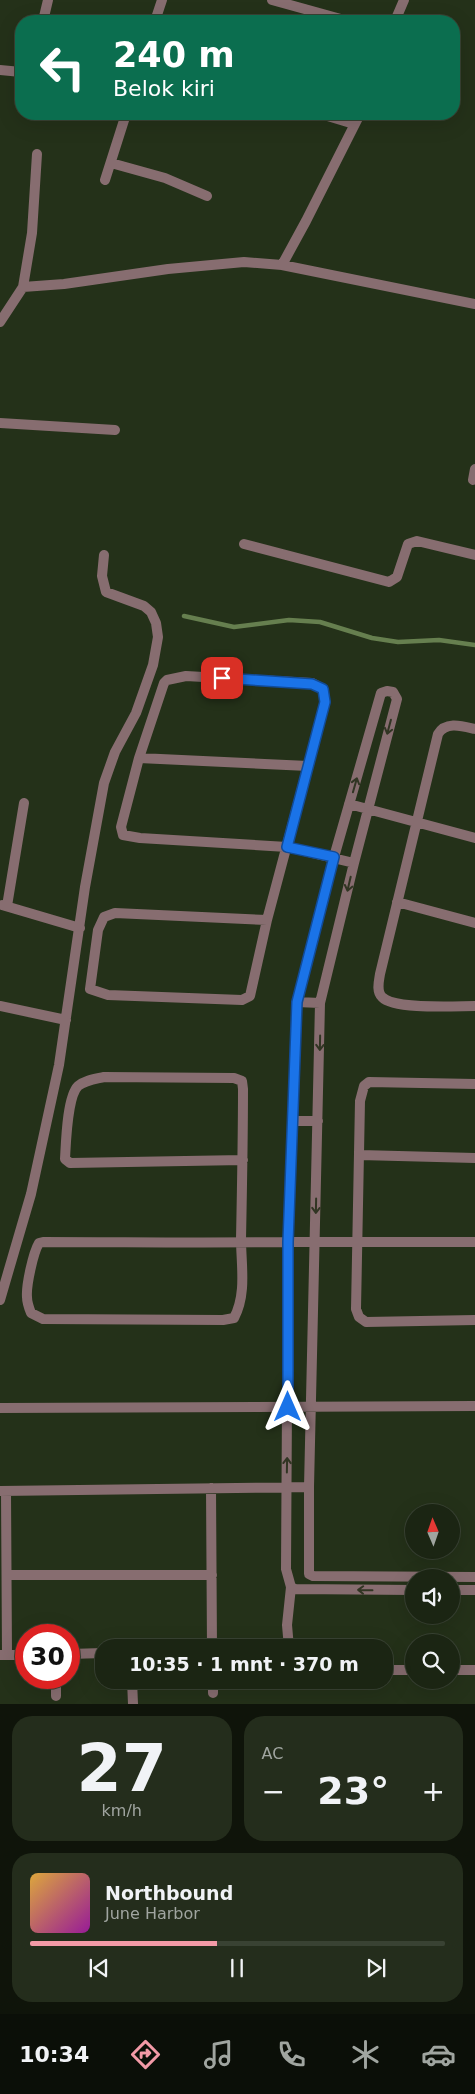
<!DOCTYPE html>
<html lang="id">
<head>
<meta charset="utf-8">
<style>
	:root { --surface:#1b2513; --page:#242d1c; --text:#f1f3f6; --muted:#a0a5a0; --line:#394233; --accent:#f39aa7 }
	body { margin:0; font-family:"DejaVu Sans",sans-serif; background:var(--page); color:var(--text); height:100vh; display:flex; flex-direction:column; font-size:19px; white-space:nowrap }
	* { box-sizing:border-box; margin:0 }
	p { font-size:16px; color:var(--muted) }
	.icon { flex:none; width:28px; height:28px; fill:none; stroke:currentColor; stroke-width:2; stroke-linecap:round; stroke-linejoin:round }
	.map { position:relative; height:1704px; overflow:hidden }
	.side { display:flex; flex-direction:column; gap:12px; padding:12px; background:#0f140a; flex:1 }
	.side>* { flex:none }
	.banner { position:absolute; left:15px; top:15px; width:445px; height:105px; border-radius:20px; box-shadow:0 5px 20px #0002,0 0 0 1px var(--line); background:#0b6e4f; color:#fff; overflow:hidden }
	.needle { width:32px; rotate:358deg }
	.buttons { position:absolute; left:405px; top:1504px; display:grid; gap:10px }
	.buttons a { display:grid; place-items:center; width:55px; height:55px; border-radius:50%; background:var(--surface); box-shadow:0 5px 20px #0002,0 0 0 1px var(--line); font-size:25px }
	.speed { position:absolute; left:15px; top:1624px; display:flex; gap:10px; font-size:25px; font-weight:700; text-align:center }
	.speed>* { display:grid; place-content:center; width:65px; height:65px; border-radius:50%; background:var(--surface); box-shadow:0 5px 20px #0002,0 0 0 1px var(--line); line-height:1 }
	.speed .limit { border:8px solid #d22; background:#fff; color:#111 }
	.pin { position:absolute; display:grid; place-items:center; width:42px; height:42px; color:#fff; margin:-21px; border-radius:10px; box-shadow:0 2px 8px #0006 }
	.me { position:absolute; width:55px; margin:-28px; rotate:0deg; stroke-linejoin:round; filter:drop-shadow(0 0 4px #0008) }
	.turn { display:flex; align-items:center; gap:18px; height:105px; padding:0 15px; font-size:22px }
	.turn .icon { width:65px; height:65px; stroke-width:2.5 }
	.turn b { display:block; font-size:35px; line-height:42px }
	.big { font-size:38px; font-weight:700; line-height:1.1 }
	.side .widget { flex:1; display:flex; flex-direction:column; justify-content:center; gap:8px; min-width:0; padding:0 18px; border-radius:20px; background:var(--page) }
	.side .dial { align-items:center; gap:0 }
	.dial b { font-size:65px; line-height:1 }
	.song { display:flex; align-items:center; gap:15px }
	.cover { width:60px; height:60px; border-radius:8px; background:linear-gradient(135deg,hsl(40 70% 55%),hsl(300 70% 35%)) }
	.played { height:5px; border-radius:2px; background:linear-gradient(90deg,var(--accent) 45%,var(--line) 45%) }
	.keys { display:flex; justify-content:space-around; direction:ltr }
	.heat { display:flex; justify-content:space-between; align-items:center; font-size:28px; direction:ltr }
	.side .tiles { flex:1; display:grid; gap:12px; grid-template-columns:1fr 1fr }
	.widget:last-child { grid-column:span 2 }
	.trip { position:absolute; left:95px; top:1639px; width:298px; height:50px; border-radius:20px; background:var(--surface); box-shadow:0 5px 20px #0002,0 0 0 1px var(--line); font-weight:700; line-height:50px; text-align:center }
	.tabs { display:flex; height:80px; justify-content:space-around; align-items:center; background:#0b0f08; color:var(--muted) }
	.tabs .icon { width:35px; height:35px }
	.tabs .current { color:var(--accent) }
	.tabs b { font-size:22px; color:var(--text) }
	.map>svg:first-child { display:block }
	.lines { fill:none; stroke-linecap:round; stroke-linejoin:round }
	.stream { stroke:#667f4f; stroke-width:4.5 }
	.street { stroke:#876d70; stroke-width:10 }
	.oneway { stroke:#313523 }
	.route-casing { stroke:#114b97; stroke-width:12 }
	.route { stroke:#1a73e8; stroke-width:9 }
</style>
</head>
<body>
<div class="map">
<svg width="475" height="1704" viewBox="0 0 475 1704">
	<rect width="100%" height="100%" fill="#243119"/>
	<g class="lines">
		<path class="stream" d="M184 616 234 627 289 620 320 622 372 638 398 642 439 640 475 645"/>
		<path class="street" d="M272 0 348 21
			M43 21 48 0
			M155 21 162 0
			M395 21 404 0
			M0 70 21 72
			M321 114 354 124
			M111 163 165 178 207 196
			M105 180 126 114
			M282 265 306 221 360 114
			M23 287 64 284 168 269 244 262 282 265 475 304
			M0 322 23 287 32 233 37 154
			M0 423 115 430
			M473 480 475 469
			M244 544 389 582 397 577 408 544 417 541 475 555
			M475 729C462 726 446 721 438 734L380 974C379 981 376 991 382 997 394 1010 456 1006 475 1006
			M139 758 308 766
			M349 804 475 838
			M397 902 475 923
			M2 905 80 928
			M7 906 24 803
			M267 920 115 913 104 917 98 930 90 989 108 995 242 1000 250 996 267 920 325 702 323 689 312 683 186 676 167 680 164 683 139 758 121 827 123 835 140 838 287 847 354 863
			M297 1002 320 1003
			M0 1006 66 1020
			M475 1084 369 1082 364 1086 360 1101 356 1309 359 1317 366 1322 475 1320
			M293 1121H318
			M360 1155 475 1158
			M243 1160 70 1163 65 1159C66 1143 67 1097 78 1086 85 1080 95 1079 104 1077L234 1078 242 1081 243 1089C243 1139 242 1189 241 1239 241 1264 247 1294 234 1318L223 1320 43 1319 31 1313C29 1308 27 1302 27 1297 26 1286 33 1253 39 1243L43 1242C125 1242 206 1243 288 1242H475
			M0 1300 31 1194 59 1065 85 887 104 783 115 752 136 713 153 665 158 637 156 623 151 612 144 606 106 592 102 576 104 555
			M0 1408 475 1406
			M211 1488 212 1648
			M0 1491 309 1487
			M6 1492 7 1655
			M7 1575H212
			M414 1590 295 1589 291 1587 286 1569 288 1242 297 1002 334 857 381 693 387 691 393 692 397 699 354 863 320 1003 309 1487V1574L313 1576 475 1577
			M451 1590H475
			M289 1648 287 1625 291 1587
			M69 1654 104 1653
			M1 1655H26
			M384 1670H414
			M451 1670H475
			M132 1680 133 1704
			M213 1680V1693
			M56 1696V1678"/>
	</g>
	<defs><path id="oneway-shaft" d="M-6 0H5M1.5-3L5.5 0L1.5 3" fill="none" stroke-width="1.6" stroke-linecap="round" stroke-linejoin="round" transform="scale(1.25)"/></defs>
	<g class="oneway">
		<use href="#oneway-shaft" transform="translate(389 727) rotate(105)"/>
		<use href="#oneway-shaft" transform="translate(355 785) rotate(-74)"/>
		<use href="#oneway-shaft" transform="translate(349 884) rotate(103)"/>
		<use href="#oneway-shaft" transform="translate(320 1043) rotate(91)"/>
		<use href="#oneway-shaft" transform="translate(316 1206) rotate(91)"/>
		<use href="#oneway-shaft" transform="translate(287 1465) rotate(-89)"/>
		<use href="#oneway-shaft" transform="translate(365 1590) rotate(-179)"/>
	</g>
	<g class="lines">
		<defs>
			<path id="route" d="M222 678 312 684 323 689 325 702 287 847 334 857 297 1002 288 1242V1407"/>
		</defs>
		<use href="#route" class="route-casing"/>
		<use href="#route" class="route"/>
	</g>
</svg>
<div class="buttons">
<a><svg class="needle" viewBox="-14 -14 28 28"><path d="M0-13l5 13h-10z" fill="#e53935"/><path d="M0 13l5-13h-10z" fill="#a0a5a0"/></svg></a>
<a><svg class="icon" aria-label="sound" viewBox="0 0 24 24"><path d="M4 9h4l5-4v14l-5-4H4zM17 9q2 3 0 6"/></svg></a>
<a><svg class="icon" aria-label="search" viewBox="0 0 24 24"><circle cx="10" cy="10" r="6"/><path d="M15 15l6 6"/></svg></a>
</div>
<div class="speed"><div class="limit">30</div></div>
<div class="pin" style="left:222px;top:678px;background:#d93025"><svg class="icon" aria-label="arrive" viewBox="0 0 24 24"><path d="M6 21V4h12l-3 4 3 4H6"/></svg></div>
<svg class="me" style="left:288px;top:1407px" viewBox="-20 -20 40 40"><path d="M0-17L14 15 0 8-14 15z" fill="#1a73e8" stroke="#fff" stroke-width="4"/></svg>
<div class="trip">10:35 · 1 mnt · 370 m</div>
<div class="banner">
<div class="turn"><svg class="icon" aria-label="left" viewBox="0 0 24 24"><path d="M17 20v-9H6M10 6l-5 5 5 5"/></svg><div><b>240 m</b>Belok kiri</div></div>
</div>
</div>
<section class="side">
<div class="tiles">
<div class="widget dial"><b>27</b><p>km/h</p></div>
<div class="widget"><p>AC</p>
<div class="heat"><a>−</a><b class="big">23°</b><a>+</a></div>
</div>
<div class="widget">
<div class="song"><i class="cover"></i><div><b>Northbound</b><p>June Harbor</p></div></div>
<div class="played"></div>
<div class="keys"><svg class="icon" aria-label="previous" viewBox="0 0 24 24"><path d="M18 5L8 12l10 7zM5 5v14"/></svg><svg class="icon" aria-label="pause" viewBox="0 0 24 24"><path d="M8 5v14M16 5v14"/></svg><svg class="icon" aria-label="next" viewBox="0 0 24 24"><path d="M6 5l10 7-10 7zM19 5v14"/></svg></div>
</div>
</div>
</section>
<nav class="tabs">
<b>10:34</b>
<svg class="icon current" aria-label="directions" viewBox="0 0 24 24"><path d="M12 3l9 9-9 9-9-9zM9 14v-3h6M13 9l2 2-2 2"/></svg>
<svg class="icon" aria-label="music" viewBox="0 0 24 24"><path d="M9 18V5l10-2v13"/><circle cx="6" cy="18" r="3"/><circle cx="16" cy="16" r="3"/></svg>
<svg class="icon" aria-label="phone" viewBox="0 0 24 24"><path d="M5 4h4l2 5-3 2q2 4 5 5l2-3 5 2v4C11 20 4 13 5 4z"/></svg>
<svg class="icon" aria-label="climate" viewBox="0 0 24 24"><path d="M12 3v18M4 7l16 10M4 17L20 7"/></svg>
<svg class="icon" aria-label="car" viewBox="0 0 24 24"><path d="M5 17H2v-5l4-1 3-4h7l3 4 3 1v5h-3M9 17h6M6 11h13"/><circle cx="7" cy="17" r="2"/><circle cx="17" cy="17" r="2"/></svg>
</nav>
</body>
</html>
